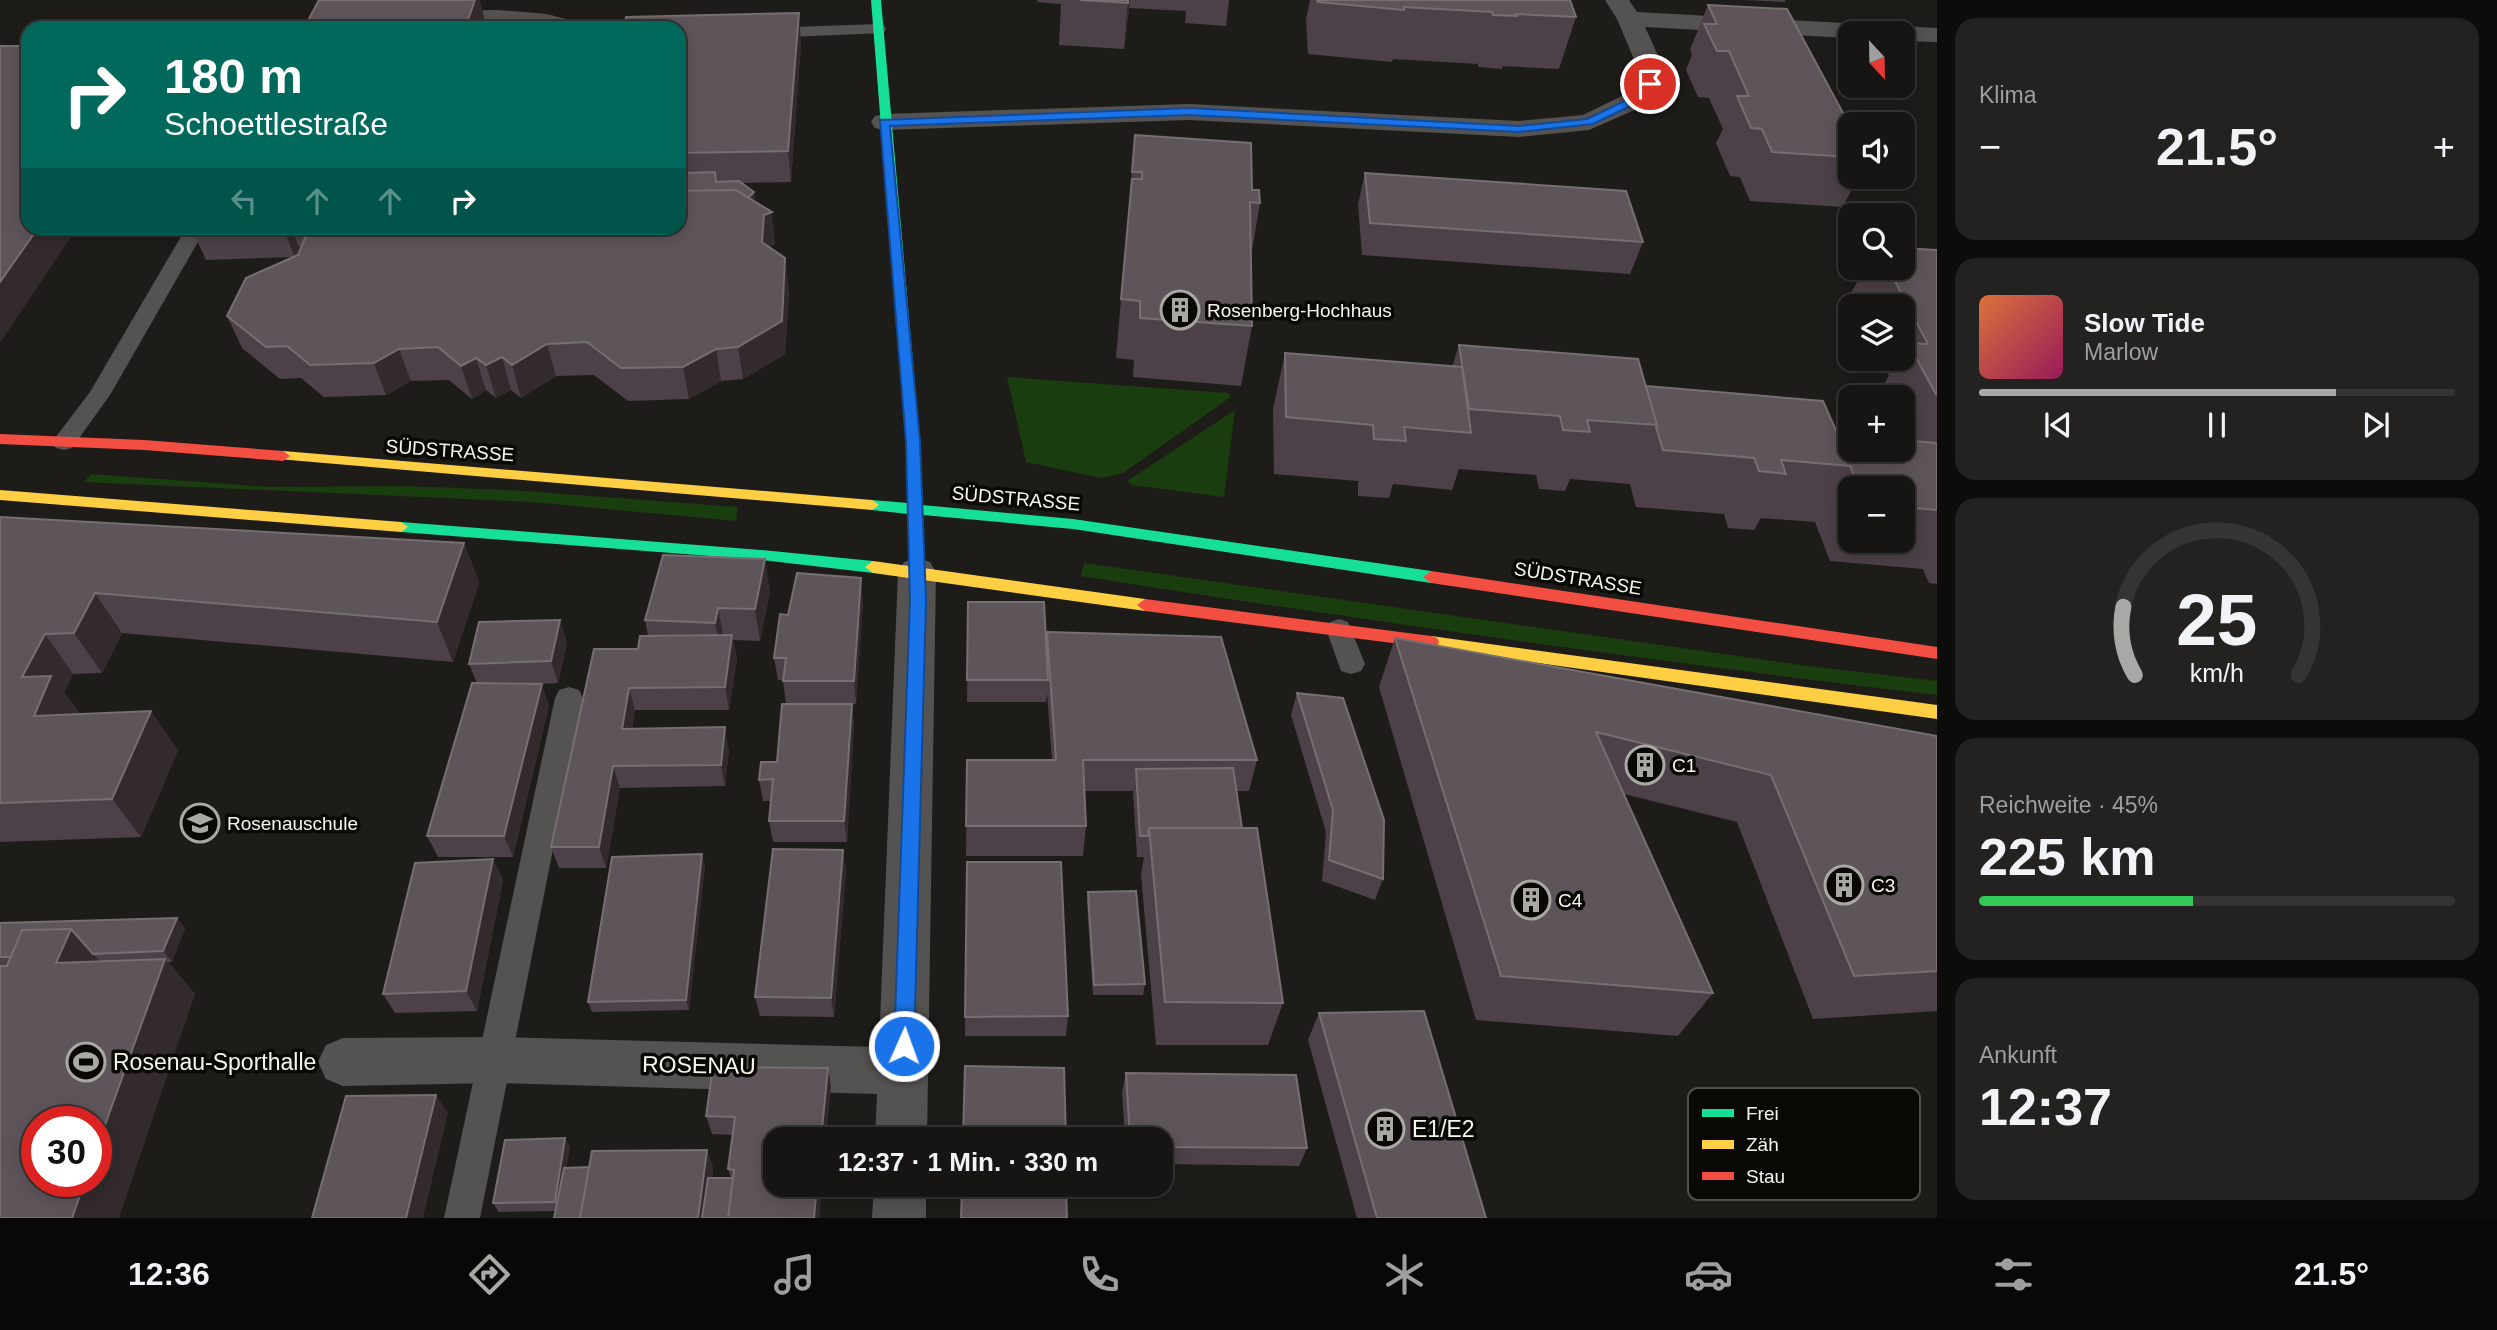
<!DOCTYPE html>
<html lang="de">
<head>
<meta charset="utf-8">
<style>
	:root { --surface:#161513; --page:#232221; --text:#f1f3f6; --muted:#9e9fa0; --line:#353433; --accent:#aaa8a4 }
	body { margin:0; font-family:Helvetica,sans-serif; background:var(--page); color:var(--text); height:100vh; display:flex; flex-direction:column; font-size:26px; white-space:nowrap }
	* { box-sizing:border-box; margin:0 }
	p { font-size:23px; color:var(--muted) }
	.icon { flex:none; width:38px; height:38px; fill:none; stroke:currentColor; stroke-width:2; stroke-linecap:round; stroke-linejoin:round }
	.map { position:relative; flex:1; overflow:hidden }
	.panel { display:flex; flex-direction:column; gap:18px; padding:18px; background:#0c0c0a; width:560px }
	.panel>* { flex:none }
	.guide { position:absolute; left:21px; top:21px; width:665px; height:214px; border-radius:21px; box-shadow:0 4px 18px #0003,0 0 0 2px var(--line); background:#00695c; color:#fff; overflow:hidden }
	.needle { width:46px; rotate:158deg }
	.fabs { position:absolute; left:1838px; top:21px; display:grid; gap:14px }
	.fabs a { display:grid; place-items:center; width:77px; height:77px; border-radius:14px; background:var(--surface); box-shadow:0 4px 18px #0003,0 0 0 2px var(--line); font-size:35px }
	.speed { position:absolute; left:21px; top:1106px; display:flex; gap:14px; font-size:35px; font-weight:700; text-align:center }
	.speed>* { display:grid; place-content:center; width:91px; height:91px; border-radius:50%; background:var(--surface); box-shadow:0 4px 18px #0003,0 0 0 2px var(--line); line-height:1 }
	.speed .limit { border:10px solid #d22; background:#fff; color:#111 }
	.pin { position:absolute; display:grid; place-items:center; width:60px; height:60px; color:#fff; margin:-30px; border:4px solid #fff; border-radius:50%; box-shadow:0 2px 7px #0007 }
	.me { position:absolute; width:77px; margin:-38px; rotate:2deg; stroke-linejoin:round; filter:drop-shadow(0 0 5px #0008) }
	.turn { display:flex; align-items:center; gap:24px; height:147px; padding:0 28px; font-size:32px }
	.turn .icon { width:91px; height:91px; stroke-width:2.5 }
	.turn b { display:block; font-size:49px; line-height:60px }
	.lanes { display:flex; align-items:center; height:66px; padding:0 28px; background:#0003; justify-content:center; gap:35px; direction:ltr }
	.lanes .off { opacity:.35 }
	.big { font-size:52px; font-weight:600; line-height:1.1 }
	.panel .tile { flex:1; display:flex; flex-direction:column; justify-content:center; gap:10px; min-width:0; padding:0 24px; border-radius:21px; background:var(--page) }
	.panel .dial { align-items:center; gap:0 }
	.dial svg { height:182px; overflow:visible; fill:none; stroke:var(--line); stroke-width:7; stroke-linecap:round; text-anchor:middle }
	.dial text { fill:var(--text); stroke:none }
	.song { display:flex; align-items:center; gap:21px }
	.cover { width:84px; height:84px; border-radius:10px; background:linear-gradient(135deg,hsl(20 70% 55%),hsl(330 70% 35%)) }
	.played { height:7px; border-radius:4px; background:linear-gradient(90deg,var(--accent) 75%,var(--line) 75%) }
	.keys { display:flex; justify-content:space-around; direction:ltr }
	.heat { display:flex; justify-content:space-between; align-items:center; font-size:38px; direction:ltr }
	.charge { height:10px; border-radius:5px; background:linear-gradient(90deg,#34c759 45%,var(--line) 0) }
	.trip { position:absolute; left:763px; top:1127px; width:410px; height:70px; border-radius:21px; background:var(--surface); box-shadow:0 4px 18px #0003,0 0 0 2px var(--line); font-weight:600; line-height:70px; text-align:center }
	.tab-bar { display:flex; height:112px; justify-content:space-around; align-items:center; background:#090808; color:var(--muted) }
	.tab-bar .icon { width:49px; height:49px }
	.tab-bar .selected { color:var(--accent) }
	.tab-bar b { font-size:32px; color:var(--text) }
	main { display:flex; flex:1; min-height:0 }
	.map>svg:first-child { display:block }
	.green { fill:#193d0f }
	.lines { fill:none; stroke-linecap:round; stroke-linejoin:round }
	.lane { fill:#545351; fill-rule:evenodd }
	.street { fill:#545351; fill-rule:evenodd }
	.fast { fill:#16e098; fill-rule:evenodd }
	.slow { fill:#ffcf43; fill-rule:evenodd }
	.jam { fill:#f24e42; fill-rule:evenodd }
	.wall { fill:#4c4148; fill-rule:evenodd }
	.shaded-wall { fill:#322a2d }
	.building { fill:#5e555a; stroke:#766e71; stroke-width:2 }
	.route { fill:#1a73e8; stroke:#114b97; stroke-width:2 }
	.labels { text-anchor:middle; stroke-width:7; stroke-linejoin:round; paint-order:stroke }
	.poi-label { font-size:19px; fill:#f6f4ef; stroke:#090805; text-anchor:start }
	.street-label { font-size:19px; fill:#f6f4ef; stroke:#090805 }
	.near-poi-label { font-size:23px; fill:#f6f4ef; stroke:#090805; text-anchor:start }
	.near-street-label { font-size:23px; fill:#f6f4ef; stroke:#090805 }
	.key { fill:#090805; stroke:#504f4b; stroke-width:2 }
	.key-label { font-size:19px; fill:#f6f4ef }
</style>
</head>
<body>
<main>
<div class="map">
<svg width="1937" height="1218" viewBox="0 0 1937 1218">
	<rect width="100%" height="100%" fill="#1e1c19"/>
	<path class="green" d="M1007 377 1229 393 1231 397 1123 473 1101 478 1026 462Z
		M1235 410 1224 497 1132 485 1127 481Z
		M91 474 268 487 402 486 511 490 738 507 736 521 531 502 84 482Z
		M1084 563 1808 666 1937 681V695C1651 661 1366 621 1081 576Z"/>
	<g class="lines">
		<path class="lane" d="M498 10 547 14 585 24 587 28H563L515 20 449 21 441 16 449 11Z
			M878 24 884 25 886 29 884 33 765 38 757 33 765 28Z
			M186 228H206L110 395 72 448 64 450 56 448 52 442 90 392Z
			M1339 619 1348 622 1365 664 1361 671 1351 674 1341 671 1326 629 1330 622Z
			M569 687 579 690 583 698 480 1218H444L555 698 559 690Z"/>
		<path class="street" d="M1605 0H1629L1637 12 1937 28V42L1902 41V33H1850V38L1645 27 1665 71 1663 84 1646 105 1589 130 1519 137 1189 120 884 130 875 128 871 122 875 116 884 114 1189 104 1519 121 1583 115 1628 93 1637 83 1639 71 1617 19Z
			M917 558 930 562 936 572 927 1139H875L877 1094 495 1083 343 1086 326 1079 318 1062 326 1045 343 1038 495 1037 879 1047 898 572 904 562Z
			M874 1185H926V1218H872Z"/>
		<path class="fast" d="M871 0H881L920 442 922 505 1073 519 1431 571 1439 577 1436 581 1431 583 1073 529 923 515 925 572 922 576H912L909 572 908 514 872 510 865 505 872 500 908 503 906 442Z
			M401 522 761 550 873 561 881 567 873 573 761 560 401 532 394 527Z"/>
		<path class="slow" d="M283 451 872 500 879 505 872 510 278 459 276 456Z
			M0 490 401 522 408 527 401 532 0 500Z
			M873 561 1145 599 1153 605 1145 611 873 573 865 567Z
			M1431 636 1937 705V719L1431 648 1425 646 1423 642 1425 638Z"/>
		<path class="jam" d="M0 434 144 440 283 451 290 456 283 461 144 450 0 444Z
			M1431 571 1937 647V659L1431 583 1423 577Z
			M1145 599 1431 636 1437 638 1439 642 1437 646 1431 648 1145 611 1137 605Z"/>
	</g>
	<path class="wall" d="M1038 0H1229L1226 26 1185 23 1186 11 1129 8 1124 49 1059 45 1061 4 1037 2Z
		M1310 0H1570L1576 17 1559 69 1503 66 1502 69 1478 67V64L1393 59 1392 62 1308 54 1306 20Z
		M1744 0H1785V2Z
		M1708 5 1850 126V177H1858L1843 207 1750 201 1740 177 1730 176 1716 143 1723 129 1709 98 1698 97 1686 70 1692 55 1690 50Z
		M679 28 801 43 791 182 741 183 754 192 755 202 775 244 768 247 789 290 785 354 743 379 721 381 689 399 628 401 594 375 556 376 521 398 511 390 496 398 486 390 472 399 449 380 411 381 386 395 324 397 301 378 280 379 242 348 227 316 292 257 206 260 191 228H679L683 184H679ZM299 247H301L298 255 296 256Z
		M1135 135 1252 190 1260 203 1251 256 1252 326 1241 386 1133 377 1134 360 1116 358Z
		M1365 173 1643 242 1630 274 1362 255 1358 204Z
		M1937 250V584L1929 583 1923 569 1830 561 1815 522 1761 518 1754 530 1728 528 1724 514 1636 507 1630 484 1570 479 1565 491 1539 489 1536 475 1459 469 1452 490 1393 484 1389 498 1358 496V481L1274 474 1273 409 1285 353 1452 367 1459 345 1646 386 1838 435 1902 450V397H1881L1878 393 1889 376 1880 359H1902V306H1855L1850 295 1865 268H1902ZM1850 488H1902V541H1850Z
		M0 517 464 543 479 583 453 662 122 633 102 673 73 674 64 692 80 714 178 750 141 837 0 842Z
		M770 591 760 641 733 640 737 658 729 710H635L632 729 729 749 725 786 620 788 606 868H559L551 847 638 649 648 636 645 620Z
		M863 601 856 704H786L783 680H778L774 658 788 615Z
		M968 602 1046 645 1047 632 1257 760 1249 791H1236L1242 828 1283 1003 1268 1045H1156L1141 874 1144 857H1137L1133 791H1084L1086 826 1083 856H966L967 760H1052L1047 693 1046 702H967Z
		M1395 638 1937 736V1011L1813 1019 1737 822 1624 794 1713 993 1678 1036 1476 1020 1379 687Z
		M567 642 558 683 540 684 549 706 513 857H438L427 836 477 683 469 664Z
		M1297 693 1383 879 1375 900 1322 881 1326 832 1291 715Z
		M852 704 854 726 847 842H773L769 821 771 801H763L759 780 777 762Z
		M843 850 846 871 834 1017 760 1016 755 997Z
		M493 859 503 880 477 1011 395 1013 383 994Z
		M967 862 1068 1016 1066 1036H965Z
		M705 865 689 1010 592 1012 588 1002Z
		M1088 892 1145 984 1143 995H1093L1087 903Z
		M177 918 185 928 172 962H168L195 994 0 1218V923Z
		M1319 1013 1486 1218H1357L1308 1040Z
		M828 1068 831 1087 775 1185H822L819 1218H554L555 1211 499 1212 493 1203 570 1147 566 1168 713 1167 712 1178H731L728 1169 733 1135 712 1134 706 1116Z
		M1126 1073 1307 1148 1299 1166 1160 1164V1139H1125L1122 1092Z"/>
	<path class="shaded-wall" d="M475 0H480L485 22 483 28H465Z
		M1128 0H1130L1124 49Z
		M799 13 801 43 791 182 788 151Z
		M754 192 755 204 742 202Z
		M772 212 775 244 768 247 762 242 764 215Z
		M38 228H77L0 343V282Z
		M283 228H291L299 247 295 257Z
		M785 258 789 290 785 354 743 379 738 347Z
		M547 344 556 376 521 398 512 365Z
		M399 349 411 381 386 395 374 363Z
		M716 349 721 381 689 399 683 367Z
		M502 357 511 390 496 398 486 365Z
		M476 358 486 390 472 399 461 366Z
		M464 543 479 583 453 662 437 622Z
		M765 559 770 591 760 641 755 609Z
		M861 578 863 601 856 704 854 681Z
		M95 593 122 633 102 673 74 633Z
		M718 608 724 640 721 655 715 623Z
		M560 620 567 642 558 683 551 661Z
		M45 634 73 674 64 692 80 715 34 716 22 677Z
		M732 635 737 658 729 710 725 687Z
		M542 684 549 706 513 857 504 836Z
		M629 688 635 710 628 751 622 729Z
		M852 704 854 726 847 842 844 821Z
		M151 711 178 750 141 837 112 799Z
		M725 727 729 749 725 786 721 765Z
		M613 766 620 788 606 868 599 847Z
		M843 850 846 871 834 1017 831 998Z
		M702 854 705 865 689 1010 686 1000Z
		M493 859 503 880 477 1011 466 991Z
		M177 918 185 928 172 962 163 951Z
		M71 929 103 965 56 963Z
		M165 959 195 994 119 1218H72L85 1181H96V1150Z
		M828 1068 831 1087 826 1139H821Z
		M436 1095 448 1113 423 1218H406Z
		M565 1138 570 1147 560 1211 555 1202Z
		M707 1150 713 1167 707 1218H698Z
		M817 1185H822L819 1218H814Z"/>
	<path class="building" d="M319 0H475L465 28H304Z
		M1080 0H1128V3Z
		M1317 0H1570L1576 17 1516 14 1517 16 1493 15 1492 12 1404 7V10L1318 2Z
		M1708 5 1787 9 1850 126V157L1772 152 1762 129 1751 128 1737 96H1749L1729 51H1717L1704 24H1717Z
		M799 13 788 151 679 153V28H623L626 17Z
		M543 27V28H487Z
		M0 46H28V228H38L0 282Z
		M1135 135 1251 143 1252 190H1259L1260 203 1250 202 1252 326 1140 318V301L1121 299 1132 179H1142V172H1132Z
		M715 172 716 182 739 181 754 192 748 198 736 190 679 191V187L687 182V173Z
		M1365 173 1626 191 1643 242 1370 223Z
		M736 190 772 212 764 215 762 242 785 258 782 321 738 347 716 349 683 367 621 368 587 342 547 344 512 365 502 357 486 365 476 358 461 366 438 347 399 349 374 363 310 365 287 346 266 347 227 316 246 278 298 255 309 228H679V191Z
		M1902 248 1937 250V396L1908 343 1928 344 1888 268H1902Z
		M1459 345 1638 359 1657 425 1587 420 1590 432 1563 430 1560 416 1469 409Z
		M1285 353 1462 367 1471 433 1404 427 1406 441 1374 439 1373 425 1286 417Z
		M1646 386 1823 401 1838 435 1850 436V450H1902V440L1937 443V510L1902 507V488H1859L1850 466 1781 460 1786 474 1759 471 1754 458 1663 450 1656 427 1657 425Z
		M0 517 464 543 437 622 95 593 74 633 45 634 22 677 51 676 34 716 151 711 112 799 0 803Z
		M663 555 765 559 755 609 718 608 715 623 645 620Z
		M797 573 861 578 854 681H783L786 658H774L780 614 788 615Z
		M968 602H1044L1048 680H967Z
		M560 620 551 661 469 664 479 622Z
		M1047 632 1221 637 1257 760H1083L1086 826H966L967 760H1056Z
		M732 635 725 687 629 688 622 729 725 727 721 765 613 766 599 847H551L594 649H638L640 636Z
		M1395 638 1937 736V971L1854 976 1771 775 1596 732 1713 993 1501 976Z
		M472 683 542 684 504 836H427Z
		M1297 693 1343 698 1384 820 1383 879 1329 860 1333 810Z
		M782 704H852L844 821H769L773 779 759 780 761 762H777Z
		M1233 768 1242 828H1149L1148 836H1140L1136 769Z
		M1149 828H1257L1283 1003 1165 1002Z
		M773 849 843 850 831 998 755 997Z
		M702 854 686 1000 588 1002 612 857Z
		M493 859 466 991 383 994 415 863Z
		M967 862H1061L1068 1016 965 1017Z
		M1136 891 1145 984 1094 985 1088 892Z
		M177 918 163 951 93 954 71 929 22 930 11 957H0V923Z
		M71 929 56 963 165 959 96 1150V1122H37V1181H85L72 1218H0V966H7L22 930Z
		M1424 1011 1486 1218H1377L1319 1013Z
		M965 1066 1064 1068 1066 1139H963Z
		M713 1067 828 1068 821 1139H775V1185H817L814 1218H728L734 1170 728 1169 735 1117 706 1116Z
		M1126 1073 1296 1075 1307 1148 1160 1147V1139H1130Z
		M436 1095 406 1218H312L346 1096Z
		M565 1138 555 1202 493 1203 505 1140Z
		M707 1150 698 1218H580L592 1151Z
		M589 1167 580 1218H554L564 1168Z
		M708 1178H733L728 1218H702Z
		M962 1185H1066L1067 1218H961Z"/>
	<path class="route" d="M1646 82 1656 84 1641 101 1593 124 1519 132 1189 115 890 126 920 442 926 601 914 1046 911 1053 904 1056 897 1053 894 1046 910 601 906 442 880 120 1189 108 1519 126 1587 119 1633 97Z"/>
	<defs>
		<symbol id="building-ring" viewBox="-11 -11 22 22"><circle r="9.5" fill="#090805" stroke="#aaa8a4" stroke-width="1.5"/><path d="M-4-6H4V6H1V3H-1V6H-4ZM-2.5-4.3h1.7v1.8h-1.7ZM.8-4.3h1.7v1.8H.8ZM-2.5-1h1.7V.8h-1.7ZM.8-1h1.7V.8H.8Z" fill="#aaa8a4"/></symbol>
		<symbol id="school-ring" viewBox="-11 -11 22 22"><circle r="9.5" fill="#090805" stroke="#aaa8a4" stroke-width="1.5"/><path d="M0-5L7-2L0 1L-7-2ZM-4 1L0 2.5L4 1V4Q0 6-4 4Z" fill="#aaa8a4"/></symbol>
		<symbol id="stadium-ring" viewBox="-11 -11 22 22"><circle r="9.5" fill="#090805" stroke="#aaa8a4" stroke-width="1.5"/><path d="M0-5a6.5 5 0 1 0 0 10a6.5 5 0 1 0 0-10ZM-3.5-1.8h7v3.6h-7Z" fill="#aaa8a4"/></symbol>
	</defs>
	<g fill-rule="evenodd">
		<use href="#building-ring" x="1158" y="288" width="44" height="44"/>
		<use href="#building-ring" x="1623" y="743" width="44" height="44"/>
		<use href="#school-ring" x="178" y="801" width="44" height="44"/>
		<use href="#building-ring" x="1822" y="863" width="44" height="44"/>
		<use href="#building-ring" x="1509" y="878" width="44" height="44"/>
		<use href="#stadium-ring" x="64" y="1040" width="44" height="44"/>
		<use href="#building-ring" x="1363" y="1107" width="44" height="44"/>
	</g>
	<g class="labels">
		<g class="poi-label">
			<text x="1207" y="317">Rosenberg-Hochhaus</text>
			<text x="1672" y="772">C1</text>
			<text x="227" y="830">Rosenauschule</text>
			<text x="1871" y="892">C3</text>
			<text x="1558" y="907">C4</text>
		</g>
		<g class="street-label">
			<text transform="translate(450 450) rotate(4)" y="7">SÜDSTRASSE</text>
			<text transform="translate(1016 498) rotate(5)" y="7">SÜDSTRASSE</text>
			<text transform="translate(1578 578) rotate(9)" y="7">SÜDSTRASSE</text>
		</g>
		<g class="near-poi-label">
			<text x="113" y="1070">Rosenau-Sporthalle</text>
			<text x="1412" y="1137">E1/E2</text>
		</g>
		<g class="near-street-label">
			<text transform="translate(699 1065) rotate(1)" y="8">ROSENAU</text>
		</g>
	</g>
	<rect x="1688" y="1088" width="232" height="112" rx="10" class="key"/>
	<rect x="1702" y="1109" width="32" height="8" fill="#16e098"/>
	<rect x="1702" y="1140" width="32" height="9" fill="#ffcf43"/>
	<rect x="1702" y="1172" width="32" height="8" fill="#f24e42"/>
	<g class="key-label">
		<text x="1746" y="1120">Frei</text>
		<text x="1746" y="1151">Zäh</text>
		<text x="1746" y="1183">Stau</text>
	</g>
</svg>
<div class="fabs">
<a><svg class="needle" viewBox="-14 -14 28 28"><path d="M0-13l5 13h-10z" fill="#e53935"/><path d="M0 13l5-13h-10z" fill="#9e9fa0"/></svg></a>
<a><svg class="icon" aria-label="sound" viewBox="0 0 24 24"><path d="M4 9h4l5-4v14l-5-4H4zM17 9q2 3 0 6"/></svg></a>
<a><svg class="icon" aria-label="search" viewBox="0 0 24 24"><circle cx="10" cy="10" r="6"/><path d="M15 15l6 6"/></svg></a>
<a><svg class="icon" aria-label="layers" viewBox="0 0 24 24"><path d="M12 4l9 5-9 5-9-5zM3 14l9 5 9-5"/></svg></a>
<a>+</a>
<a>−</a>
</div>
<div class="speed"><div class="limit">30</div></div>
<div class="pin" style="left:1650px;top:84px;background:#d93025"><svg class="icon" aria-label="arrive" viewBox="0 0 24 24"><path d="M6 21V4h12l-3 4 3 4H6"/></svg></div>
<svg class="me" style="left:904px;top:1046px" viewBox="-20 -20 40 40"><circle r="17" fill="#1a73e8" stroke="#fff" stroke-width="3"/><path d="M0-11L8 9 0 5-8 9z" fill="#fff"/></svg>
<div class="trip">12:37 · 1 Min. · 330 m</div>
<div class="guide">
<div class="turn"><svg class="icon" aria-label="right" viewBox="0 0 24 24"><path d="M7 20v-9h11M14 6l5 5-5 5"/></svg><div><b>180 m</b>Schoettlestraße</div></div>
<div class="lanes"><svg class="icon off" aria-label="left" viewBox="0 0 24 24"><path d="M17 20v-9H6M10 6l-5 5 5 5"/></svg><svg class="icon off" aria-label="ahead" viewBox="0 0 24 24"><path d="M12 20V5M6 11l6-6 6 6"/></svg><svg class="icon off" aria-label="ahead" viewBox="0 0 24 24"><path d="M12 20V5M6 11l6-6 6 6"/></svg><svg class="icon" aria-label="right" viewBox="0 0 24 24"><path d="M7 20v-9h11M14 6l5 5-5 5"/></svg></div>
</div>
</div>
<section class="panel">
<div class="tile"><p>Klima</p>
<div class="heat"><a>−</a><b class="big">21.5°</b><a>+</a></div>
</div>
<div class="tile">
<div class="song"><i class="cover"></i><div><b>Slow Tide</b><p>Marlow</p></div></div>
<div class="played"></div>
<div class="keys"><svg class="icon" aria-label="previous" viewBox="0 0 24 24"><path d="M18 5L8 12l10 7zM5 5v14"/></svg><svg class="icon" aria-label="pause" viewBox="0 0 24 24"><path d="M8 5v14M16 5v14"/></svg><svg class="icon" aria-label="next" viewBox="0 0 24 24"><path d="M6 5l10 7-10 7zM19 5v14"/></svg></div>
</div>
<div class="tile dial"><svg viewBox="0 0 100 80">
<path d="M14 69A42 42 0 1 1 86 69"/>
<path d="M14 69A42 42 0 0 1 9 39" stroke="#aaa8a4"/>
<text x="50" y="56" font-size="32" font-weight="700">25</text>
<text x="50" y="72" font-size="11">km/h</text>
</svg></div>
<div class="tile"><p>Reichweite · 45%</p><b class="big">225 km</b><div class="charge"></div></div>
<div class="tile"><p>Ankunft</p><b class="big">12:37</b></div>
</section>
</main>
<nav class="tab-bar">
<b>12:36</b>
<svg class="icon selected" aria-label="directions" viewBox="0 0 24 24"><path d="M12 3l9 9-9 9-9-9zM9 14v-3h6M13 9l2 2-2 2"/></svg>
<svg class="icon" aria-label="music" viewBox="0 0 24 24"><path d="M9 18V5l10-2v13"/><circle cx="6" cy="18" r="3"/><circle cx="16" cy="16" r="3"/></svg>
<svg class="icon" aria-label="phone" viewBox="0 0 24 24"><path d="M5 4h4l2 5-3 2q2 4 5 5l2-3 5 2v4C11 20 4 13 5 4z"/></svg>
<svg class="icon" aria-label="climate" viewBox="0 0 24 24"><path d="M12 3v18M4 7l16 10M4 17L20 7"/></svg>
<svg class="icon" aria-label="car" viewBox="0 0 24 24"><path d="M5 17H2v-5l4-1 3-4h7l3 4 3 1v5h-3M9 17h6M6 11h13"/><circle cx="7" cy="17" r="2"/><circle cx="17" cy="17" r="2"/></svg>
<svg class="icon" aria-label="filters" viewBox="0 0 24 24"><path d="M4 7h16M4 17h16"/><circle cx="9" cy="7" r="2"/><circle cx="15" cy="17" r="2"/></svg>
<b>21.5°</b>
</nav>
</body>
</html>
